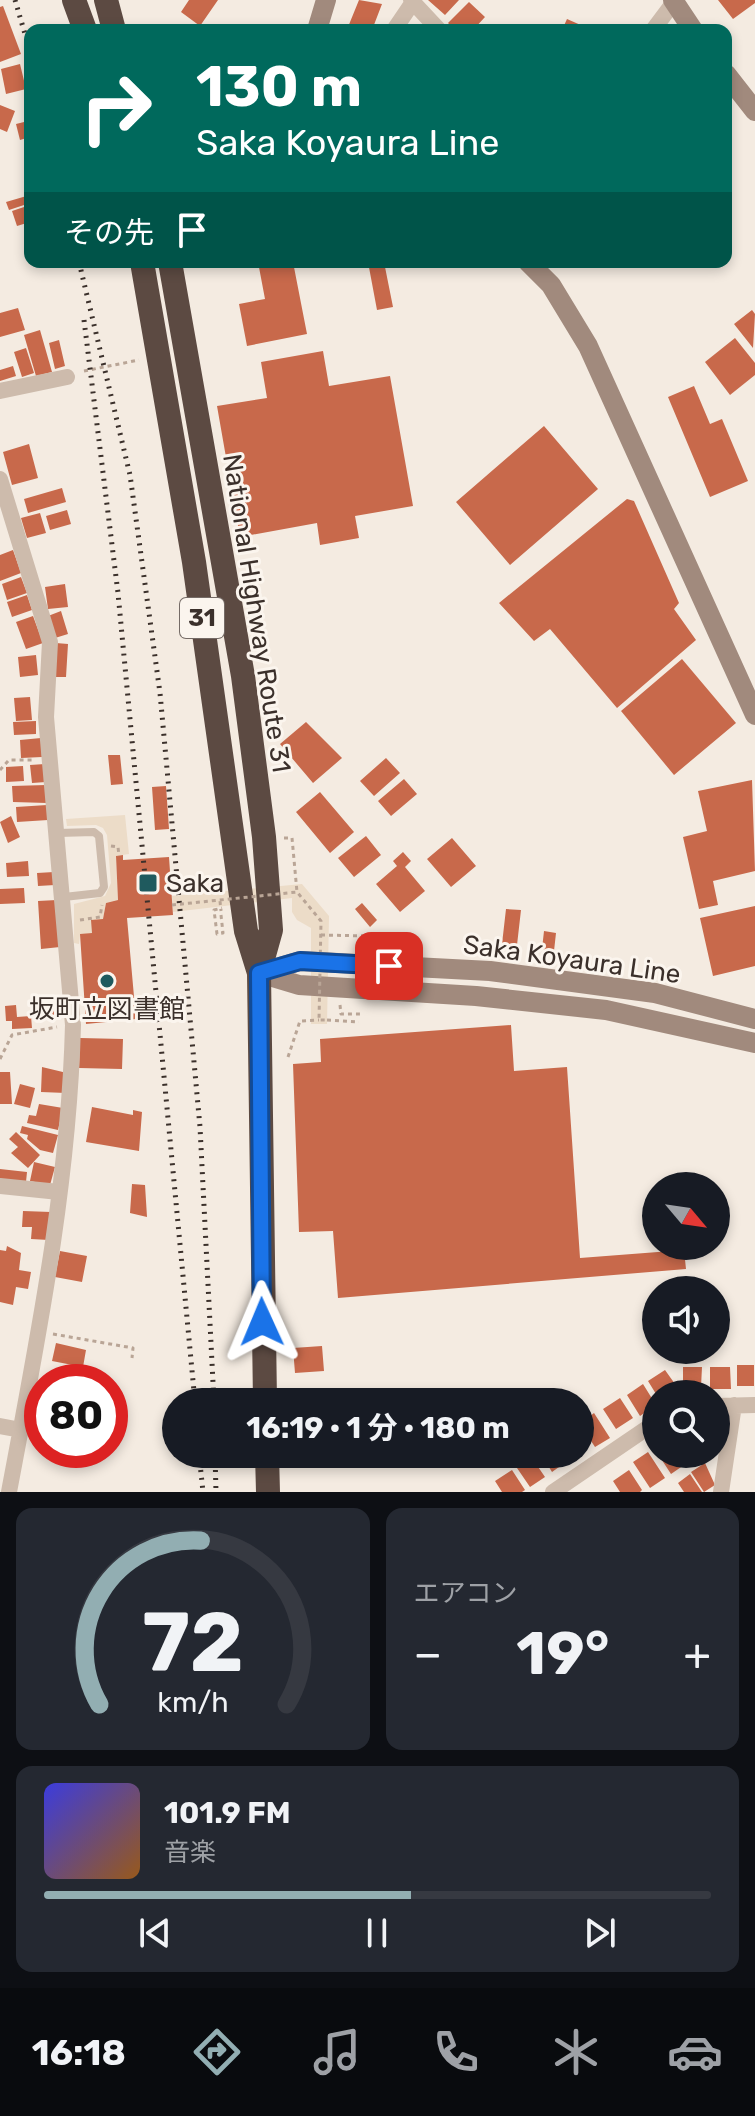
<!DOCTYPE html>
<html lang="ja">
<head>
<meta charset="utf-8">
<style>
	:root { --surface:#171b24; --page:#242831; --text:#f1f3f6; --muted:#9ea1a6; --line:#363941; --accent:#92aeb2 }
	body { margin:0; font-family:Rubik,"Noto Sans JP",sans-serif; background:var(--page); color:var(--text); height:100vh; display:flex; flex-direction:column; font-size:30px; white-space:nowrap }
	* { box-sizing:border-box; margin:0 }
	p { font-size:26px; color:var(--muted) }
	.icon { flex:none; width:44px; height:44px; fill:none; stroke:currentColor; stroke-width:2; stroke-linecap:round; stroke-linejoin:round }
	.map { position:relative; height:1492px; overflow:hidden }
	.panel { display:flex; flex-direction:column; gap:16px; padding:16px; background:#0d0f14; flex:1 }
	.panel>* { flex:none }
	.banner { position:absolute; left:24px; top:24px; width:708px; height:244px; border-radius:16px; box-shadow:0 4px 12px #0003; background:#00695c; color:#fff; overflow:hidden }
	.needle { width:52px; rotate:119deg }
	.controls { position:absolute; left:642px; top:1172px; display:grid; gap:16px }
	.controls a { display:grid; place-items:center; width:88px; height:88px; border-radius:50%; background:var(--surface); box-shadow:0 4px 12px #0003; font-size:40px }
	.speed { position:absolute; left:24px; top:1364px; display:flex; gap:16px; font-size:40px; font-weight:700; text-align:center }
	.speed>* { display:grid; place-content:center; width:104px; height:104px; border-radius:50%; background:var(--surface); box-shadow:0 4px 12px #0003; line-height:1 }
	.speed .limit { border:12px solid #d22; background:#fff; color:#111 }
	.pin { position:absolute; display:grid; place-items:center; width:68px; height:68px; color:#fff; margin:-34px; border-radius:16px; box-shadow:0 4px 12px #0006 }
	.me { position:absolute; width:88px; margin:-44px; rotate:359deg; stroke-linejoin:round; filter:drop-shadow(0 0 6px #0008) }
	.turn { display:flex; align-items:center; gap:28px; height:168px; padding:0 40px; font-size:36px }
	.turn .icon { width:104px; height:104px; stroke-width:2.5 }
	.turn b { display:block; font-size:56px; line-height:68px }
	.then { display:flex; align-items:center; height:76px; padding:0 40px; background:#0003; gap:16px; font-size:30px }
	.big { font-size:60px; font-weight:700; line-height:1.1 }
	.panel .tile { flex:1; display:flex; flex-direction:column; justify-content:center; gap:12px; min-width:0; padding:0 28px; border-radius:16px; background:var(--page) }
	.panel .dial { align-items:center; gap:0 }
	.dial svg { height:208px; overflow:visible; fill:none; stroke:var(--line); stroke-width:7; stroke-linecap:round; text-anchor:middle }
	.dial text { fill:var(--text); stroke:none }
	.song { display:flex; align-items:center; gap:24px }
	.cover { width:96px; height:96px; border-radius:12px; background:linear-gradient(135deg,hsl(240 70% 55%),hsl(30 70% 35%)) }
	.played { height:8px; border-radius:4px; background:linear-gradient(90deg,var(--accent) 55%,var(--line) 55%) }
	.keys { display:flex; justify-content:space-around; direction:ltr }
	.heat { display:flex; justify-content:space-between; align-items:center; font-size:44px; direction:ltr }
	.panel .tiles { flex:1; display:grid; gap:16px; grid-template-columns:1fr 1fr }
	.tile:last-child { grid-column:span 2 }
	.trip { position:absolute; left:162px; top:1388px; width:432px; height:80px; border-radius:40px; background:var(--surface); box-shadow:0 4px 12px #0003; font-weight:700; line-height:80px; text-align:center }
	.dock { display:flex; height:128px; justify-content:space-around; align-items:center; background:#090b0e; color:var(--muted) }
	.dock .icon { width:56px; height:56px }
	.dock .selected { color:var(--accent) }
	.dock b { font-size:36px; color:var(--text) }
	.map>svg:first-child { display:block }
	.plaza { fill:#ecdcc8 }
	.building { fill:#c8694b }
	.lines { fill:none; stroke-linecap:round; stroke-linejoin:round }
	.path { stroke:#b9a596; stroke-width:3; stroke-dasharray:4 4; stroke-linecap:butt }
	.lane { stroke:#cdbbac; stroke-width:8 }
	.street { stroke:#cdbbac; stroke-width:16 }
	.secondary { stroke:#a18a7d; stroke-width:20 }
	.highway { stroke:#5c4a42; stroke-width:24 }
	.rail { stroke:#3b302b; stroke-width:5; stroke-dasharray:2 6; stroke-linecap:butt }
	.path-bridge { stroke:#b9a596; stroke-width:3; stroke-dasharray:4 4; stroke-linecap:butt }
	.route-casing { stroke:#114b97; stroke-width:20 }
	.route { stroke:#1a73e8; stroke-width:14 }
	.poi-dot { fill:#1f5a5e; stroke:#fbf5ee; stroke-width:3 }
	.labels { text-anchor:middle; stroke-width:6; stroke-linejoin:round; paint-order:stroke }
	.shield { fill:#fbf5ee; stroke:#756b66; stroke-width:2 }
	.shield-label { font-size:24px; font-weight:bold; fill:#3b302b }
	.street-label { font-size:26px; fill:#3b302b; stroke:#fbf5ee }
	.poi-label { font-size:26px; fill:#3b302b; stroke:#fbf5ee; text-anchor:start }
</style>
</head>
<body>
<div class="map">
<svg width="755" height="1492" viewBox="0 0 755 1492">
	<rect width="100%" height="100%" fill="#f4ebe1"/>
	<path class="plaza" d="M125 815 129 854 116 856 118 900 106 903 103 919 92 933 80 935 79 944 74 943V904L105 896 111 883 107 835 103 828 96 825 67 826 66 819Z
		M302 884 329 916 327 1024H311V928L297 920 292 912V898L173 912 172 896Z"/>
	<path class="building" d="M189 0H218L200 26 181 12Z
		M359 0 382 4 372 30 348 27Z
		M428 0H459L445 15Z
		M718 0H755V3L733 19Z
		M469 2 485 17 473 30H455L448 23Z
		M3 6 21 54 0 62V7Z
		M567 19 592 30H562Z
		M20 64 26 89 6 94 1 69Z
		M0 105 15 111 7 132 0 129Z
		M28 121 30 137 20 140 16 124Z
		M30 195V203L9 210 6 202Z
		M30 205V222L17 226 12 211Z
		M258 262H293L307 334 247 346 239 304 265 299Z
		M368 262H384L393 307 377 310Z
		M18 308 25 330 0 337V313Z
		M752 310 755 314 753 348 734 324Z
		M40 330 52 372 36 376 24 335Z
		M735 338 755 363V375L730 395 705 362Z
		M59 340 65 366 55 369 49 343Z
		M26 348 34 373 22 377 14 352Z
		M323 351 329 386 390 376 413 506 355 516 359 538 320 545 317 523 240 537 217 406 267 398 261 362Z
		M13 366 16 376 0 381V370Z
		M694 386 710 424 722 419 748 481 710 497 668 397Z
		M544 426 598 489 510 565 456 502Z
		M29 444 38 478 12 485 3 452Z
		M62 488 66 502 28 513 24 499Z
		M627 499 634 501 679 603 674 609 696 640 617 708 550 629 534 641 499 603Z
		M67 510 71 524 50 530 46 516Z
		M40 513 46 533 27 538 21 518Z
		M13 550 21 573 0 581V555Z
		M21 577 27 593 7 600 2 584Z
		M65 584 68 607 48 609 45 587Z
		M27 595 32 610 12 617 7 602Z
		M61 611 68 634 55 638 48 616Z
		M33 616 43 643 26 649 16 622Z
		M56 643 68 644 66 677H54Z
		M36 655 38 675 20 677 18 657Z
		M682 659 736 723 674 775 621 711Z
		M30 697 32 720 16 721 14 698Z
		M36 721V734L14 735 13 722Z
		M306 722 342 758 313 783 280 744Z
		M41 738 42 757 21 758 20 740Z
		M108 755H120L123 784 111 785Z
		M386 758 400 773 374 796 360 781Z
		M45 764 46 782 32 783 30 765Z
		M23 766 24 781 6 782V767Z
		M404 779 417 794 391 816 378 801Z
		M752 780 755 871 713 881 718 905 699 909 683 837 707 831 698 791Z
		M46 785 47 803 13 802 12 786Z
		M166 786 169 829 155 830 152 787Z
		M320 792 354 832 330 853 296 812Z
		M47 805 48 820 17 822 16 807Z
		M11 816 20 837 8 843 0 822Z
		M366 836 381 855 354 877 338 858Z
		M452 838 476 866 451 887 427 859Z
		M403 852 411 861 405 867 425 891 400 912 376 884 397 866 393 861Z
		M123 855V860L169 857 173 915 127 918 136 1019 86 1024 80 934 92 933 91 920 103 919 106 903 118 900 116 856Z
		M28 861 29 876 7 877 6 863Z
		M54 872 55 885 38 886 37 873Z
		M24 888 25 903 0 904V889Z
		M57 900 60 947 41 949 38 901Z
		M362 903 377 920 370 927 355 909Z
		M755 906V966L713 976 700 918Z
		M506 909 521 910 517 945 502 944Z
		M544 931 556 933 554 951 542 949Z
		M54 997 55 1018 34 1019 33 998Z
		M16 1005 17 1017 31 1016 32 1028 12 1029V1021H6L5 1006Z
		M511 1025 514 1071 567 1067 580 1258 684 1250 686 1269 338 1298 333 1231 299 1232 293 1064 321 1062 320 1039Z
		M80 1038 123 1039 122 1069 79 1068Z
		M42 1067 67 1073 66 1093 41 1092Z
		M0 1072H10L12 1104H0Z
		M20 1084 35 1088 30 1108 14 1104Z
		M39 1104 63 1108 58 1130 27 1123 29 1115 36 1116Z
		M92 1107 133 1115V1110L142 1112 139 1151 86 1142Z
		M22 1126 58 1135 53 1153 40 1150 27 1139 28 1135 20 1133Z
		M16 1132 40 1155 28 1168 11 1153 18 1147 9 1139Z
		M34 1162 55 1167 50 1185 30 1181Z
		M0 1169 27 1172 26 1182 0 1180Z
		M132 1184 145 1185 147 1217 130 1213Z
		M23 1211 51 1212 49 1240 31 1239 32 1227H22Z
		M7 1246 21 1253 19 1270 31 1272 28 1289 16 1287 13 1305 0 1302V1250L6 1251Z
		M60 1251 87 1256 82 1282 55 1277Z
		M56 1343 86 1350 83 1367 52 1361Z
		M322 1346 324 1371 295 1373 293 1348Z
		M737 1365H754V1386H737Z
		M683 1367H702L701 1387 683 1388Z
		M710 1367H730L731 1389H710Z
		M665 1370 675 1384 656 1394 648 1381Z
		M643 1384 656 1405 640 1416 627 1395Z
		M620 1398 633 1418 616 1429 603 1409Z
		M594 1413 610 1438 595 1447 580 1424Z
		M648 1452 665 1478 650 1488 633 1462Z
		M541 1454H561L566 1462 552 1472Z
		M658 1454H680L687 1463 671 1474Z
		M532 1458 545 1477 530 1487 517 1468Z
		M705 1463 715 1485 704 1492 691 1472Z
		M512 1470 525 1490 522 1492H502L495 1481Z
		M629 1470 642 1490 640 1492H620L613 1481Z
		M690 1474 702 1492H684L678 1483Z"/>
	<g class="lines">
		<path class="path" d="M84 371 139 360
			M0 770 9 760H34
			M284 838H292L297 892
			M111 846 118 847 119 856
			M221 915 223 933 217 934 214 910 222 908
			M80 920 100 917 102 905
			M321 935 371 936
			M340 1005 341 1014H360
			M327 1020 359 1022
			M288 1057 300 1021 319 1020
			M0 1059 12 1035 57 1027
			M53 1334 133 1348 132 1358"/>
		<path class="lane" d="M58 833 94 832 99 836 104 887 100 893 64 897"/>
		<path class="street" d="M411 0 439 30
			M394 30 413 2
			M653 30 674 2
			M0 391 67 377
			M0 479 50 642 46 717 73 1025C69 1183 38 1337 9 1492
			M0 1186 59 1192
			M716 1406 755 1405
			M0 1426 21 1430
			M553 1492 656 1422
			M721 1492 734 1405"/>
		<path class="secondary" d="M673 0 693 30
			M317 30 326 0
			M726 74 755 111
			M528 262 551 285 588 346 755 715
			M259 973 300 961 490 971 655 993 755 1019
			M259 973 299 985 476 996 606 1010 755 1043"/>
		<path class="highway" d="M74 0 85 30
			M106 0 114 30
			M142 262 194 562 246 931 259 973
			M170 262 243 676 264 837 271 930 259 973 265 1402
			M267 1454 268 1492"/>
		<path class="rail" d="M15 0 30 51
			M79 262 130 475 160 693 200 1127 214 1402
			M84 320 118 593 195 1402
			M199 1454 203 1492
			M215 1454 216 1492"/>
		<path class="path-bridge" d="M220 901 221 911
			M172 905 297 892 321 921 319 1020H327"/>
	</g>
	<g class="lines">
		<defs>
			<path id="route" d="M262 1322 259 973 300 961 389 966"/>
		</defs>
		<use href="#route" class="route-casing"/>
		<use href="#route" class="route"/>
	</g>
	<g class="poi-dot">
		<rect x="138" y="873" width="20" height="20" rx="4"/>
		<circle cx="107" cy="981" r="8"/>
	</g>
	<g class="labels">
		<rect class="shield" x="180" y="598" width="44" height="40" rx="6"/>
		<g class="shield-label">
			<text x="202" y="626">31</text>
		</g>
		<g class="street-label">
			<text transform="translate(257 613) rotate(81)" y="9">National Highway Route 31</text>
			<text transform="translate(572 959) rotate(8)" y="9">Saka Koyaura Line</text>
		</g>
		<g class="poi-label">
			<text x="166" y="892">Saka</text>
			<text x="107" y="1018" text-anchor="middle">坂町立図書館</text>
		</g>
	</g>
</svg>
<div class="controls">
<a><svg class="needle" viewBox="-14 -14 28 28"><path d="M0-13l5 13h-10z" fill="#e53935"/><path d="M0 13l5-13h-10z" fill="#9ea1a6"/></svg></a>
<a><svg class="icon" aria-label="sound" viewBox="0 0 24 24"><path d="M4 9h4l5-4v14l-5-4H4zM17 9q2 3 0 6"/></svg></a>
<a><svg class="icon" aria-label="search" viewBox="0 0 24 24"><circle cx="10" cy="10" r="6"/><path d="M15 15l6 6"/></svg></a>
</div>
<div class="speed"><div class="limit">80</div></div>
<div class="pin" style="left:389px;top:966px;background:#d93025"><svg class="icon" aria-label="arrive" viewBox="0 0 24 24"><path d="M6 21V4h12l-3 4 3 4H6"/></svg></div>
<svg class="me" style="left:262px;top:1322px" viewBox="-20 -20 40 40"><path d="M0-17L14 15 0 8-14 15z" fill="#1a73e8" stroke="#fff" stroke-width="4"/></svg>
<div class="trip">16:19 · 1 分 · 180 m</div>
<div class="banner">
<div class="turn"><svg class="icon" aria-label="right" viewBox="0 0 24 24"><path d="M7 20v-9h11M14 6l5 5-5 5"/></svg><div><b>130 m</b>Saka Koyaura Line</div></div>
<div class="then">その先<svg class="icon" aria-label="arrive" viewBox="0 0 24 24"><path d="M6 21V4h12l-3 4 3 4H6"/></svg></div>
</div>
</div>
<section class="panel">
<div class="tiles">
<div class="tile dial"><svg viewBox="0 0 100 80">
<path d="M14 69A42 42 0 1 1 86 69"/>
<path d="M14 69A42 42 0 0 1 53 6" stroke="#92aeb2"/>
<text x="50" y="56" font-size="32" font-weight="700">72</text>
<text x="50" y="72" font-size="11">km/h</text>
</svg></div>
<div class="tile"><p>エアコン</p>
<div class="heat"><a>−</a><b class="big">19°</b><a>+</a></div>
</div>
<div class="tile">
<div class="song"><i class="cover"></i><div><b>101.9 FM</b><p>音楽</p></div></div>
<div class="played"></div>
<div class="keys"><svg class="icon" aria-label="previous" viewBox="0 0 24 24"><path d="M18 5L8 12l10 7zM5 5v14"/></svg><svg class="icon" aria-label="pause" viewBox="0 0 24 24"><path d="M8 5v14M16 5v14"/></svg><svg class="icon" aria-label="next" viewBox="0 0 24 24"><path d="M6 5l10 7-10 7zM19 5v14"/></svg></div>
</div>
</div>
</section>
<nav class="dock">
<b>16:18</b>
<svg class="icon selected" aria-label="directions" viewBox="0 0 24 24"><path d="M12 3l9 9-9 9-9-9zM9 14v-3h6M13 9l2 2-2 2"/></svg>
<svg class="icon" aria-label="music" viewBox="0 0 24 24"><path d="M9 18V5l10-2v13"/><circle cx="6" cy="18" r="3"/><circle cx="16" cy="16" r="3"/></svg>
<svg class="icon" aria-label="phone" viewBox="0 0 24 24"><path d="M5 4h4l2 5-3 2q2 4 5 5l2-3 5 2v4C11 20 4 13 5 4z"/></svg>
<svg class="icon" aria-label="climate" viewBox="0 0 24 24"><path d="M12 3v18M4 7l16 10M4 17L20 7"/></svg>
<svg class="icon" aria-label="car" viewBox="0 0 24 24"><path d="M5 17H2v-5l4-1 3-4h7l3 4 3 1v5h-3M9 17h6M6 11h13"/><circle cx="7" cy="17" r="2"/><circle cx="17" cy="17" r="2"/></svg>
</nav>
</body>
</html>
